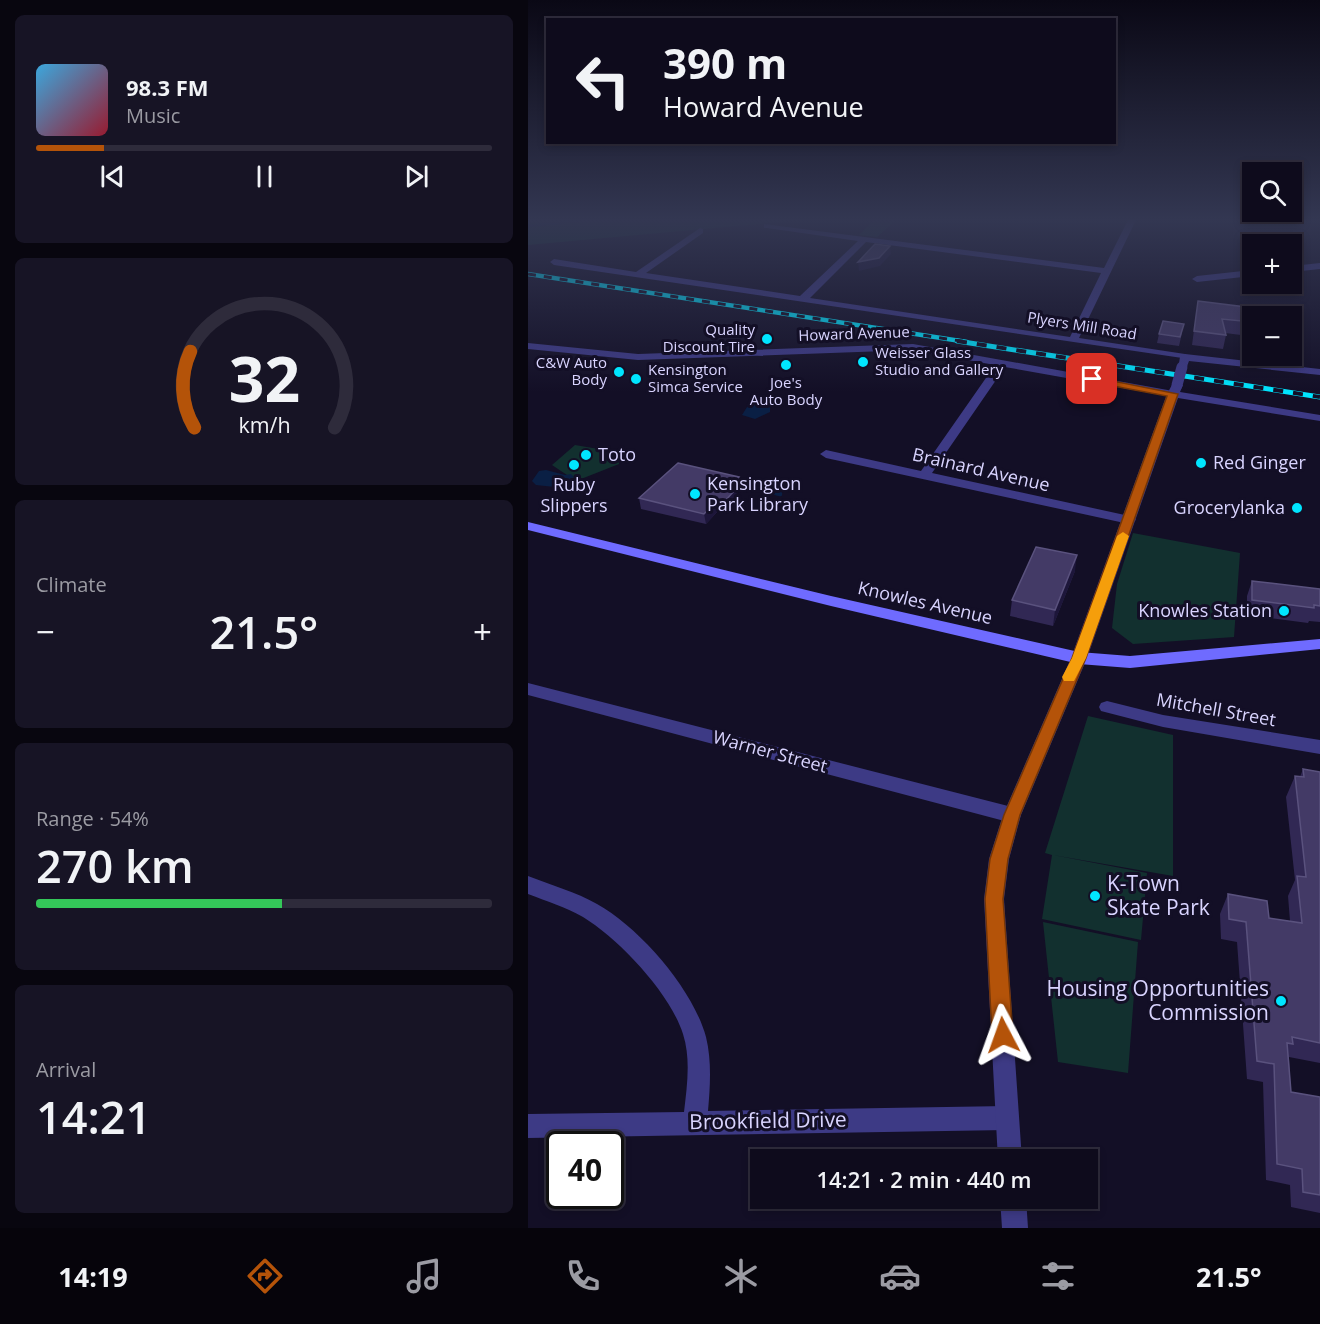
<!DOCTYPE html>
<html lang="en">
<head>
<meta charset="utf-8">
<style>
	:root { --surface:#0e0b1c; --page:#171425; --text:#f1f3f6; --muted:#9b9ba3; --line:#2e2b3b; --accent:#b45309 }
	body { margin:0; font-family:"Open Sans",sans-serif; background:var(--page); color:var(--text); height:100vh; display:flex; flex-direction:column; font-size:22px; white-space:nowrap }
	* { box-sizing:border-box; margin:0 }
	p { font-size:20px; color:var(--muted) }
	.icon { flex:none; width:33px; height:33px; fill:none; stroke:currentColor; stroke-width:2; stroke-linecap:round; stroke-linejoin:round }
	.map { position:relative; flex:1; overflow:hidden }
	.side { display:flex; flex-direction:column; gap:15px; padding:15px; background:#08060f; width:528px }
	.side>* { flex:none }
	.hud { position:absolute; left:18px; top:18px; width:570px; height:126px; border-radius:0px; box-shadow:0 3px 9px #0003,0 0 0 2px var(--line); background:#0e0b1c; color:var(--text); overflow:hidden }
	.fabs { position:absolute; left:714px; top:162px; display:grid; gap:12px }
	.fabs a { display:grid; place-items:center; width:60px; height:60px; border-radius:0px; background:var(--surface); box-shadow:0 3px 9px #0003,0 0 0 2px var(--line); font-size:30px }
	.speed { position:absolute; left:18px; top:1131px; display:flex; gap:12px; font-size:30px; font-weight:700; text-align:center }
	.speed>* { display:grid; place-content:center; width:78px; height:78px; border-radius:50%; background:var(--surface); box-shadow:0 3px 9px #0003,0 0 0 2px var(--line); line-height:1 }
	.speed .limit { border:3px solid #111; border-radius:9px; background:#fff; color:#111 }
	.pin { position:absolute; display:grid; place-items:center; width:51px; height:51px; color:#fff; margin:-26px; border-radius:12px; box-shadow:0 3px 9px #0006 }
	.me { position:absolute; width:66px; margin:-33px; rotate:356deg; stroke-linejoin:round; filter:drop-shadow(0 0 4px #0008) }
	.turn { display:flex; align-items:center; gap:21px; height:126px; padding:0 18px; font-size:27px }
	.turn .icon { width:78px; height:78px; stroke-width:2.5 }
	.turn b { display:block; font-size:42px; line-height:51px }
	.big { font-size:45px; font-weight:600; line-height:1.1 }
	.side .tile { flex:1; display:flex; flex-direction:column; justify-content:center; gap:9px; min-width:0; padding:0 21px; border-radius:9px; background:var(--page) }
	.side .dial { align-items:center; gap:0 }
	.dial svg { height:156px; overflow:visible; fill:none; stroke:var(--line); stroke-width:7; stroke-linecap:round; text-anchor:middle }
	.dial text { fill:var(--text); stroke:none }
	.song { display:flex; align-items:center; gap:18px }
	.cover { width:72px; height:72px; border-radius:9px; background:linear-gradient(135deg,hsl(200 70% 55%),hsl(350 70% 35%)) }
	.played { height:6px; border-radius:3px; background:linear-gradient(90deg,var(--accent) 15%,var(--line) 15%) }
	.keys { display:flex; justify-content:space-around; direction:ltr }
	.heat { display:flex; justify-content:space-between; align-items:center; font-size:33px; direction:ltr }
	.charge { height:9px; border-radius:4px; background:linear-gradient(90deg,#34c759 54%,var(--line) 0) }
	.trip { position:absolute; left:222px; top:1149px; width:348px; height:60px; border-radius:0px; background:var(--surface); box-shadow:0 3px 9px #0003,0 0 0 2px var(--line); font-weight:600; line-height:60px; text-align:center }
	.menu { display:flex; height:96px; justify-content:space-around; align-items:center; background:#06040b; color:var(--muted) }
	.menu .icon { width:42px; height:42px }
	.menu .selected { color:var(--accent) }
	.menu b { font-size:27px; color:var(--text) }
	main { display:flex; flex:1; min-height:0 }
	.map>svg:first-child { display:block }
	.green { fill:#12302f }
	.water { fill:#0a1f44 }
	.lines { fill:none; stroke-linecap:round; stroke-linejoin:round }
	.stream-far2 { stroke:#0a1f44; stroke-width:3 }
	.stream-far1 { stroke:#0a1f44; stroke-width:4 }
	.stream { stroke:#0a1f44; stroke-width:4.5 }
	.minor { fill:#3d3a85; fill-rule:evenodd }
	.tertiary { fill:#3d3a85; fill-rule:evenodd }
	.secondary { fill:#6f6bff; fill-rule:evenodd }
	.rail-far1-casing { stroke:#00e5ff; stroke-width:4.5 }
	.rail-casing { stroke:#00e5ff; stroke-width:5 }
	.rail-far1 { stroke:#130f26; stroke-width:3; stroke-dasharray:8; stroke-linecap:butt }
	.rail { stroke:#130f26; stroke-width:4; stroke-dasharray:10; stroke-linecap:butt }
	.tertiary-bridge { stroke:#3d3a85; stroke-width:11 }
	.wall { fill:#312854 }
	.shaded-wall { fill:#1d163a }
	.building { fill:#433a66; stroke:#5a527e; stroke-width:1.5 }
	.route { fill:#b45309; stroke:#753606; stroke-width:1.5 }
	.slow { fill:#f59e0b }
	.poi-dot { fill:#00e5ff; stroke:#130f26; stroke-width:2 }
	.labels { text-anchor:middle; stroke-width:6; stroke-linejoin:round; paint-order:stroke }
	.far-street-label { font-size:15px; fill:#d9d4ff; stroke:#130f26 }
	.far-poi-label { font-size:15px; fill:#d9d4ff; stroke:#130f26; text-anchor:end }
	.poi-label { font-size:18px; fill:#d9d4ff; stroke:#130f26; text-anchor:start }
	.street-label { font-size:18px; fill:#d9d4ff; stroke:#130f26 }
	.near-poi-label { font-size:21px; fill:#d9d4ff; stroke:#130f26; text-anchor:start }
	.near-street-label { font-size:21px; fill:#d9d4ff; stroke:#130f26 }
</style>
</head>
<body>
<main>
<section class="side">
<div class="tile">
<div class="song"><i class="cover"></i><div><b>98.3 FM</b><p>Music</p></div></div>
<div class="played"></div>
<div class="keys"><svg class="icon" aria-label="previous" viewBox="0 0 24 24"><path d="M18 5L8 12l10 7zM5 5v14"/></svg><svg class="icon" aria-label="pause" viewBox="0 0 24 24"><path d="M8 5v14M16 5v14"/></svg><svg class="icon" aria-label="next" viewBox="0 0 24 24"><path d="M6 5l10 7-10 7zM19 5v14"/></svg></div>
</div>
<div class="tile dial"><svg viewBox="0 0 100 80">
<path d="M14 69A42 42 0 1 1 86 69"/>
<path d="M14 69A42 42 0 0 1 12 30" stroke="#b45309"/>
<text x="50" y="56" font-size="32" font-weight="700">32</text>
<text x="50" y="72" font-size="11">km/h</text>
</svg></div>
<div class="tile"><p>Climate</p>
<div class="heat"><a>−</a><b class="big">21.5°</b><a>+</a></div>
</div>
<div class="tile"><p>Range · 54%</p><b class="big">270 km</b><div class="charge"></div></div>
<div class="tile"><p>Arrival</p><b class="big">14:21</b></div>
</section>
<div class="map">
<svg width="792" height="1228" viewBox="0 0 792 1228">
	<rect width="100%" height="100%" fill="#130f26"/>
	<path class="green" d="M0 220H275L0 245Z
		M346 220H368L349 237 331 235Z
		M47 445 88 452 91 464 48 481 24 465Z
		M605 533 712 553 706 637 605 644 584 628 589 584Z
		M560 716 645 735V876L525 855 619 873 613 940 514 919 524 855 517 853Z
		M515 922 610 942 600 1073 530 1062Z"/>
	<path class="water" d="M229 402 242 404V412L227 419 214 415 221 404Z
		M18 470 37 475 43 474 46 477 27 487 8 485 4 481 11 471Z"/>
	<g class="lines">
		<path class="stream-far2" d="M0 226 53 220"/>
		<path class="stream-far1" d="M207 485 252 494"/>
		<path class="stream" d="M249 493 252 494"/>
		<path class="minor" d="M600 220H608L551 338 657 354 662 357 661 359 26 265 22 262 26 259 108 272 172 228 175 229V233L118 273 272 296 330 241 239 228H236V224L576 268ZM338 242 573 273 542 337 282 298Z
			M792 263V269L764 272V266Z
			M724 270V276L669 282 664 279 669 276Z
			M0 343 110 354 385 344 645 391 651 394 645 397 477 367 404 473 606 517 608 520 601 524 298 458 292 454 298 450 393 471 467 365 385 350 110 360 0 349Z
			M0 683 484 807 491 810 493 815 491 820 484 823 0 695Z
			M579 701 635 715 792 740V754L635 727 573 711 571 707 573 703Z
			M0 876C23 885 48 892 69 904 112 928 165 989 178 1037 184 1062 182 1087 180 1111L479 1106 487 1110 491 1118 487 1126 479 1130 0 1138V1114L156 1112C159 1086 163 1059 155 1034 142 993 91 939 55 917 38 907 18 901 0 894Z"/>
		<path class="tertiary" d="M657 354 792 369V375L661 361 658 369H650L652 357Z
			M649 382 655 385 652 392 792 415V421L650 398 559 658 493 815 481 859 476 899 494 1160H470L456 899 461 859 475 815 543 658 639 394 645 383Z
			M472 1198H498L500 1228H474Z"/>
		<path class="secondary" d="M0 522 303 596 551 652 602 656 792 639V649L602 668 551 664 303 606 0 530Z"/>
		<defs>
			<path id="rail-far1" d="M0 274 439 342"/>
			<path id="rail" d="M429 341 792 397"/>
		</defs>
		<use href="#rail-far1" class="rail-far1-casing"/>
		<use href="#rail" class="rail-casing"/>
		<use href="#rail-far1" class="rail-far1"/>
		<use href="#rail" class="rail"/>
		<path class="tertiary-bridge" d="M649 385 654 367"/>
	</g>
	<path class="wall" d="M670 301 724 323 721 336 697 333 698 335 695 349 664 345Z
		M654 333 651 346 629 343 631 334Z
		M212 487 208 492 209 500 198 513 190 511 178 524 113 509 111 498Z
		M547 571 525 626 482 616 484 600Z
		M724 581 792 589V622L781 621 780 623 719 615V596Z
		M775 769 792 772V1063L761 1057 763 1092 792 1097V1213L763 1207 762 1185 738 1180 735 1082 719 1079 709 942 693 939 692 914 700 894 741 918 762 921 760 896 767 880 758 797 767 776 772 777Z"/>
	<path class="shaded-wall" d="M362 246 363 254 352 266 331 271 330 262Z
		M211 477 212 487 208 492 209 500 198 513 196 502 200 489Z
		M188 501 190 511 178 524 176 514Z
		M549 555 547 571 525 626 527 610Z"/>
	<path class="building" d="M347 244 362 246 351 258 330 262Z
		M670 301 726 308 724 322 694 319 698 335 666 331Z
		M635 321 656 324 652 337 631 334Z
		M150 463 211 477 200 489 207 490 196 502 188 501 176 514 111 498Z
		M508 547 549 555 527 610 484 600Z
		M724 581 792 589V606L786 605V608L724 600Z
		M775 769 792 772V1043L764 1037 765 1044 759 1043 763 1092 792 1097V1195L775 1192 774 1169 749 1164 746 1064 729 1061 718 922 701 919 700 894 739 901 741 918 774 923 769 876 778 877 767 776 776 777Z"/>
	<linearGradient id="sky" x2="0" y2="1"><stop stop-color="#0a0815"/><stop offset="0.56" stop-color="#333752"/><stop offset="1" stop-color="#333752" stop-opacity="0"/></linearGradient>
	<rect width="792" height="392" fill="url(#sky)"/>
	<path class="route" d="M560 376 650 394 558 658 492 815 480 859 475 899 485 1035 482 1042 475 1045 467 1042 464 1035 457 899 462 859 476 815 544 658 639 396 564 382 559 379Z"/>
	<path class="slow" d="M595 532 601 536 558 658 546 681H536L534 677 544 658 589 536Z"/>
	<g class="poi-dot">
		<circle cx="239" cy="339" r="6"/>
		<circle cx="335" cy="362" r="6"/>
		<circle cx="258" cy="365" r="6"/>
		<circle cx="91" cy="372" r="6"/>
		<circle cx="108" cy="379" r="6"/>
		<circle cx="58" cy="455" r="6"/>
		<circle cx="673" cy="463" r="6"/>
		<circle cx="46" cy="465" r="6"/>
		<circle cx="167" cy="494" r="6"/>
		<circle cx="769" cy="508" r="6"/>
		<circle cx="756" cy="611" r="6"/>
		<circle cx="567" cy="896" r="6"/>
		<circle cx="753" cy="1001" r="6"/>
	</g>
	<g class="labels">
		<g class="far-street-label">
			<text transform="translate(554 326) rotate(9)" y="5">Plyers Mill Road</text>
			<text transform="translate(326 334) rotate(-2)" y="5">Howard Avenue</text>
		</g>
		<g class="far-poi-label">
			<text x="227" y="335">Quality<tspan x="227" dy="17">Discount Tire</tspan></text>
			<text x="347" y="358" text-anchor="start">Weisser Glass<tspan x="347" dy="17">Studio and Gallery</tspan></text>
			<text x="79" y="368">C&amp;W Auto<tspan x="79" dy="17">Body</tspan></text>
			<text x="120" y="375" text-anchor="start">Kensington<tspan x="120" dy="17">Simca Service</tspan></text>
			<text x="258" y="388" text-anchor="middle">Joe's<tspan x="258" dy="17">Auto Body</tspan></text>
		</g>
		<g class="poi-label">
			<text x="70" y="461">Toto</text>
			<text x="685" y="469">Red Ginger</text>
			<text x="179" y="490">Kensington<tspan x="179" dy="21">Park Library</tspan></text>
			<text x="46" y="491" text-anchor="middle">Ruby<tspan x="46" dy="21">Slippers</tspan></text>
			<text x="757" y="514" text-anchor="end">Grocerylanka</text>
			<text x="744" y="617" text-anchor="end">Knowles Station</text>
		</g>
		<g class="street-label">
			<text transform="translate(453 470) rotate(13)" y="6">Brainard Avenue</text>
			<text transform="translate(397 603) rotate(13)" y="6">Knowles Avenue</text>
			<text transform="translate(688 710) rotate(10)" y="6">Mitchell Street</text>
			<text transform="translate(242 752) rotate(15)" y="6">Warner Street</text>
		</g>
		<g class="near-poi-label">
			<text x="579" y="891">K-Town<tspan x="579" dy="24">Skate Park</tspan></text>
			<text x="741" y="996" text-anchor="end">Housing Opportunities<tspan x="741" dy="24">Commission</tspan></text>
		</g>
		<g class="near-street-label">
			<text transform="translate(240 1121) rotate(-1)" y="7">Brookfield Drive</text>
		</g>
	</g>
</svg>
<div class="fabs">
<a><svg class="icon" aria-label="search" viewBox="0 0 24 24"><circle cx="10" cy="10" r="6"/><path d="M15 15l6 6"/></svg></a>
<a>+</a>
<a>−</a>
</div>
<div class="speed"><div class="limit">40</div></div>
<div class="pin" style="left:564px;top:379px;background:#d93025"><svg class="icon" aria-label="arrive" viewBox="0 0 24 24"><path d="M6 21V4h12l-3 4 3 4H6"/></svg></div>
<svg class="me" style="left:475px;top:1035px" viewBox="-20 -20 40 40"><path d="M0-17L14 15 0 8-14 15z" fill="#b45309" stroke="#fff" stroke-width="4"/></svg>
<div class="trip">14:21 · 2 min · 440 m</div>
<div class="hud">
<div class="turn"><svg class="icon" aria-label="left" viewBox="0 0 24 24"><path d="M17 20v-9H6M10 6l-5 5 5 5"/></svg><div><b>390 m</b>Howard Avenue</div></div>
</div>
</div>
</main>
<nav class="menu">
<b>14:19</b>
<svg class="icon selected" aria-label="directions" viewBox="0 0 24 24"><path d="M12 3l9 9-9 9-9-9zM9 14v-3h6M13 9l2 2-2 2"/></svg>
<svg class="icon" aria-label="music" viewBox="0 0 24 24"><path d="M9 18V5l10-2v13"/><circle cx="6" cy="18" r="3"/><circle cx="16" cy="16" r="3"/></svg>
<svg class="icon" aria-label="phone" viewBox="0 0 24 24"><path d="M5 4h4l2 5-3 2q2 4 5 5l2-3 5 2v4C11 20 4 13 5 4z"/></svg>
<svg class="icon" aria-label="climate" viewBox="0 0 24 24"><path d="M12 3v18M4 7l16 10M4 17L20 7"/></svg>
<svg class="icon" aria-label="car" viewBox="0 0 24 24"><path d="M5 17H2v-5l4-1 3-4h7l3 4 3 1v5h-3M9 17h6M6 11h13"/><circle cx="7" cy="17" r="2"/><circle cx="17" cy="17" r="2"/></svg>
<svg class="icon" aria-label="filters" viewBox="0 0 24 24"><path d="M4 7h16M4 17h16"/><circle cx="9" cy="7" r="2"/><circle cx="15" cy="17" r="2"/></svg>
<b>21.5°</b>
</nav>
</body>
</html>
